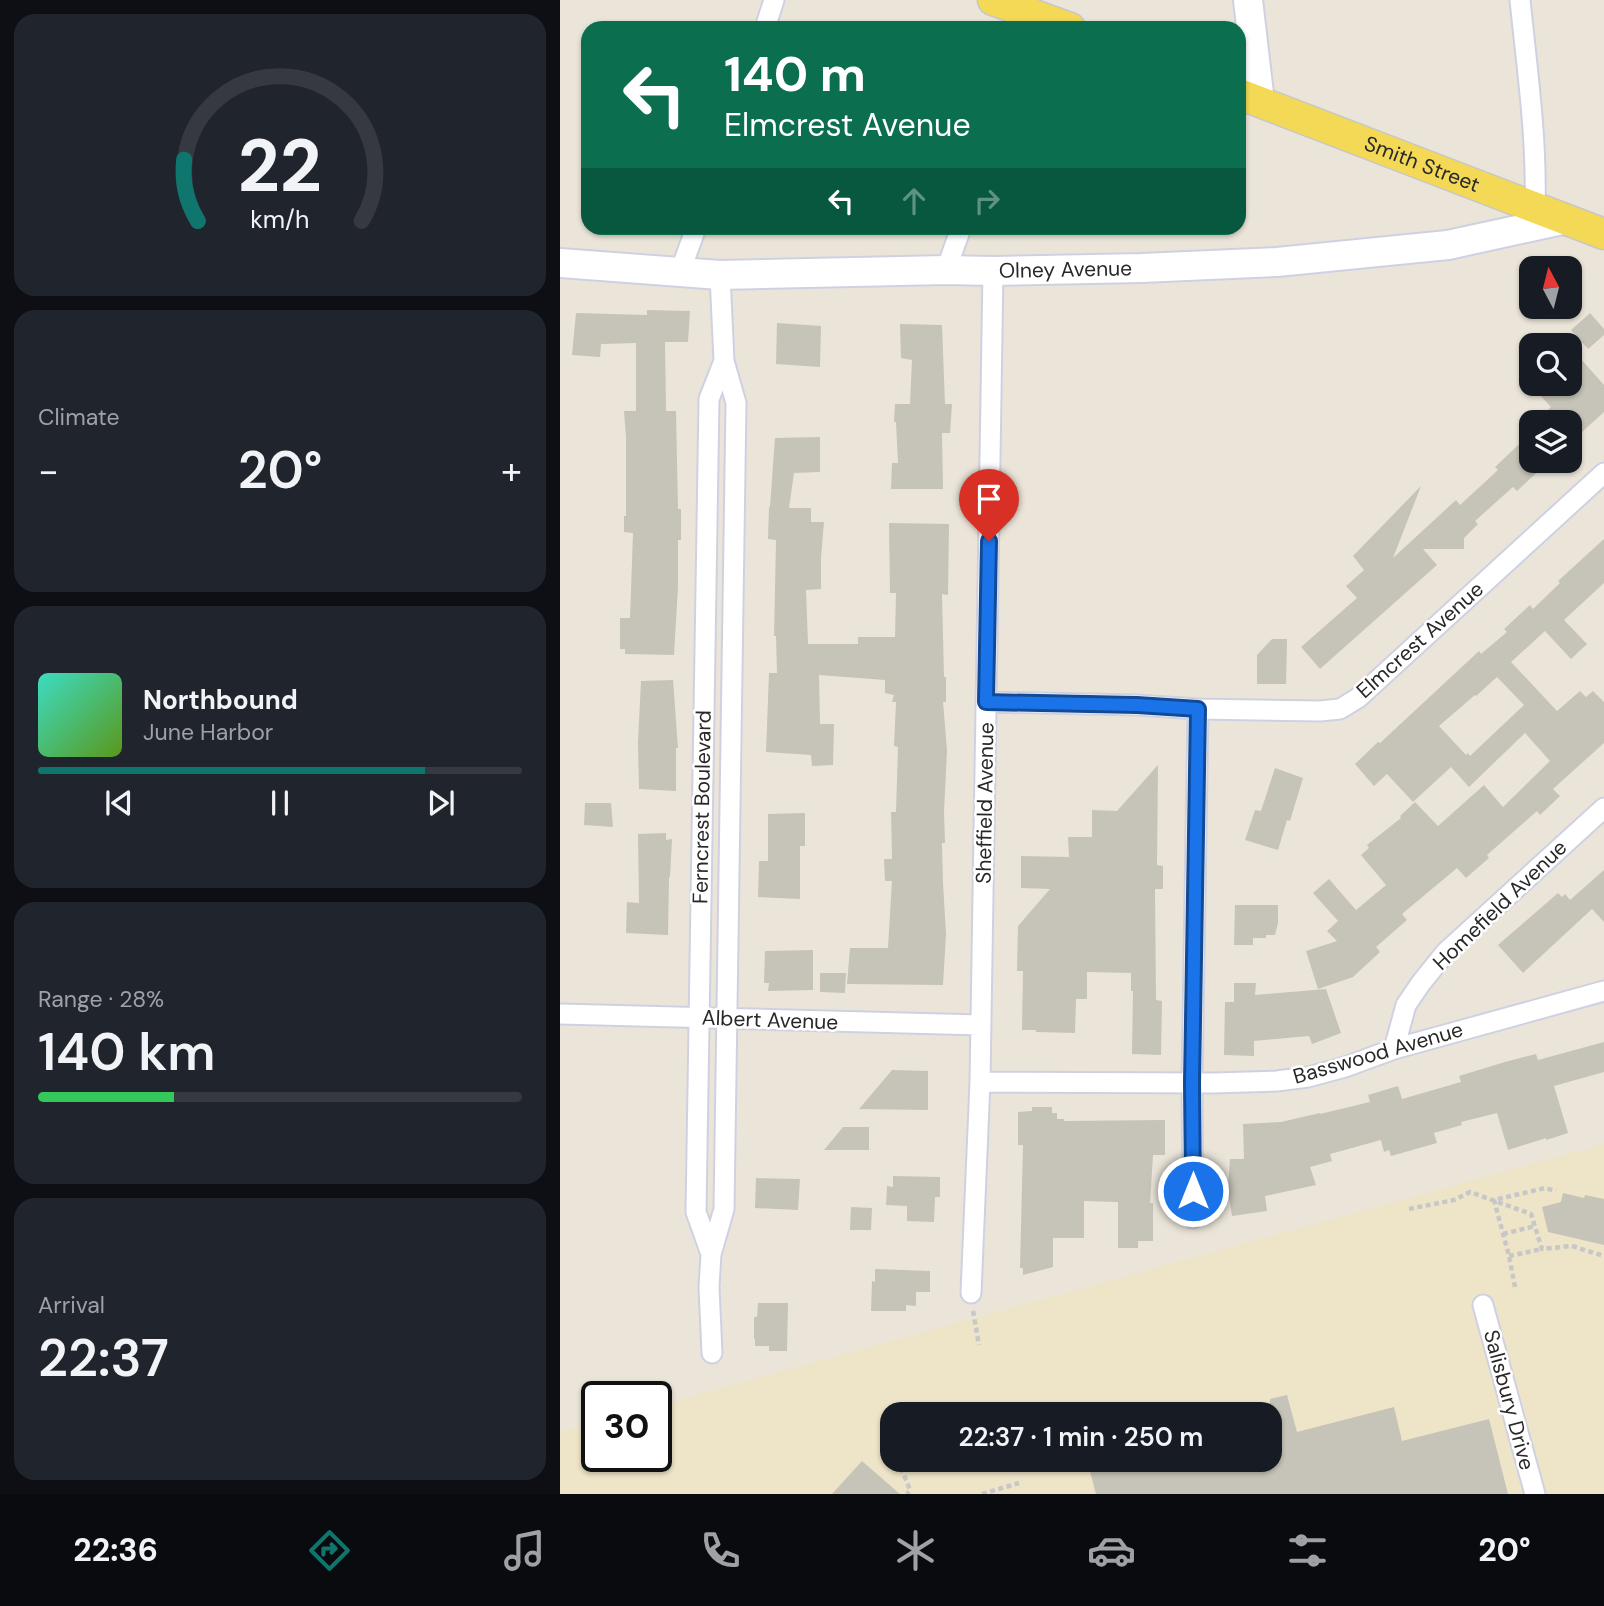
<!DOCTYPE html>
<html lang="en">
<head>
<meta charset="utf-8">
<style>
	:root { --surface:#171b24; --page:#20242c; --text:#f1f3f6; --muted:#9ea1a6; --line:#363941; --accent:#0f766e }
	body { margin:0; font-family:"DM Sans",sans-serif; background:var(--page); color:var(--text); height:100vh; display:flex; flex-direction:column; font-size:26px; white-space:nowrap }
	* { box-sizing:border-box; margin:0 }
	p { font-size:23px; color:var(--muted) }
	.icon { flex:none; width:38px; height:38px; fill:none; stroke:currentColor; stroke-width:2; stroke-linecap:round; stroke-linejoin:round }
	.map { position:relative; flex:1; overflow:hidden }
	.sheet { display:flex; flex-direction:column; gap:14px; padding:14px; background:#0d0f14; width:560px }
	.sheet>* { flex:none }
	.banner { position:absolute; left:21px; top:21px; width:665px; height:214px; border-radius:21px; box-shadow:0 2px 5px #0004; background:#0b6e4f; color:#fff; overflow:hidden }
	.needle { width:46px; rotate:353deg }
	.tools { position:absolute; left:959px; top:256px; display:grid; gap:14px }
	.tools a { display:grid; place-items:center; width:63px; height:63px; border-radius:14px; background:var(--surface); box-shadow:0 2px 5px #0004; font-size:35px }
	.speed { position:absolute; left:21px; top:1381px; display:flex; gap:14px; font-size:35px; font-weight:700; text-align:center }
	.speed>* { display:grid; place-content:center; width:91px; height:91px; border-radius:50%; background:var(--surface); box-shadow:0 2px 5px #0004; line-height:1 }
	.speed .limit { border:4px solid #111; border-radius:10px; background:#fff; color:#111 }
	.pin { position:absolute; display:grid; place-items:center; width:60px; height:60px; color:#fff; margin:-72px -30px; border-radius:50% 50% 50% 0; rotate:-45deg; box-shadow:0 0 7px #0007 }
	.pin .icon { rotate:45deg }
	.me { position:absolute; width:77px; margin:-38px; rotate:0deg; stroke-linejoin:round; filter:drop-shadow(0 0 5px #0008) }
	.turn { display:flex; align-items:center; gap:24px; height:147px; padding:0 28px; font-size:32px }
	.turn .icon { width:91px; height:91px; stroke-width:2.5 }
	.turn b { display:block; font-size:49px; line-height:60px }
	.lanes { display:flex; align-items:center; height:66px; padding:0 28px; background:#0003; justify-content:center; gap:35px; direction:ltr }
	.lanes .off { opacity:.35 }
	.big { font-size:52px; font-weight:600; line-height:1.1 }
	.sheet .card { flex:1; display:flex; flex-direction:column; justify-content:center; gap:10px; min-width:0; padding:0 24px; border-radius:21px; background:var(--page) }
	.sheet .dial { align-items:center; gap:0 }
	.dial svg { height:182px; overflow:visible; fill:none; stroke:var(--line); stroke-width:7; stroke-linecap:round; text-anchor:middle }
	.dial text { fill:var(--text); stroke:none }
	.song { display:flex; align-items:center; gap:21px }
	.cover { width:84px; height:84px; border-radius:10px; background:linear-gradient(135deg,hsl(170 70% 55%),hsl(90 70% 35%)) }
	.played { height:7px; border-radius:4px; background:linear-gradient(90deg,var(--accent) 80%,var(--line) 80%) }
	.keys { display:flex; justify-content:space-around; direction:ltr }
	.heat { display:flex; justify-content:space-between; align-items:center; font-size:38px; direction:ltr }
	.charge { height:10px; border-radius:5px; background:linear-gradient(90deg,#34c759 28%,var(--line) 0) }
	.trip { position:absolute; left:320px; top:1402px; width:402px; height:70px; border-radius:21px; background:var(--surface); box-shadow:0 2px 5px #0004; font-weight:600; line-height:70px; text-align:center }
	.menu { display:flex; height:112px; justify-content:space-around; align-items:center; background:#090b0e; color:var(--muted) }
	.menu .icon { width:49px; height:49px }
	.menu .selected { color:var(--accent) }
	.menu b { font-size:32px; color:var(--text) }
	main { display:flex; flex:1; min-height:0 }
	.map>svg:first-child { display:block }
	.education { fill:#eee4c8; fill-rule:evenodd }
	.building { fill:#c6c3b8; fill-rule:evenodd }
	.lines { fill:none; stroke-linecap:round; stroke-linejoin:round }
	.street-casing { stroke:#cfd1e2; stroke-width:23 }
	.secondary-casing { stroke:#cfd1e2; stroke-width:32 }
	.primary-casing { stroke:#c7c7c7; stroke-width:33 }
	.path { stroke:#c7c7c7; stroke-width:4.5; stroke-dasharray:5 3.5; stroke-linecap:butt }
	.street { stroke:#fff; stroke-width:19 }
	.secondary { stroke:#fff; stroke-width:28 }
	.primary { stroke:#f4d956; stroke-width:30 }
	.route-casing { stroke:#114b97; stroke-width:18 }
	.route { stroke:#1a73e8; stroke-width:12 }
	.labels { text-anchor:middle; stroke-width:5; stroke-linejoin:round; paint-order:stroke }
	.street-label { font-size:21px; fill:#282828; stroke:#fff }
</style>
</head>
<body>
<main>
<section class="sheet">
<div class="card dial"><svg viewBox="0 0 100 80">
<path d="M14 69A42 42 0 1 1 86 69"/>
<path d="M14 69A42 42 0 0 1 8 42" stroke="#0f766e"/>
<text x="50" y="56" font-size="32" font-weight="700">22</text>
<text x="50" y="72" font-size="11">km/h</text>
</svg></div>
<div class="card"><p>Climate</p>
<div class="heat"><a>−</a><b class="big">20°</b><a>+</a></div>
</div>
<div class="card">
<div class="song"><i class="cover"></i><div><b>Northbound</b><p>June Harbor</p></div></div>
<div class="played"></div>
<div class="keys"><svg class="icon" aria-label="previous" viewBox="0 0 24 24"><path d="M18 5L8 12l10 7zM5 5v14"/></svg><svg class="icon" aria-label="pause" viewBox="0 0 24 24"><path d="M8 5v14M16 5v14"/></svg><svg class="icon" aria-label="next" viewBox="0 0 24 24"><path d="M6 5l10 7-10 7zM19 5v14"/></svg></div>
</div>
<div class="card"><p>Range · 28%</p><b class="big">140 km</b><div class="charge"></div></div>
<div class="card"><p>Arrival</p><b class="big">22:37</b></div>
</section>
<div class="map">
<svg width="1044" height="1494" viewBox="0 0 1044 1494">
	<rect width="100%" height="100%" fill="#ebe5d9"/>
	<path class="education" d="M1044 1144V1494H0V1432L37 1422V1456H96V1406ZM332 1414H710V1460H332Z"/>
	<path class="building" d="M87 310 130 311 128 342H105L106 411H116L118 509H121V540H118V587L114 655 65 654V649H60V618H70L73 533 64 532V516H66V437L64 411H76V343L41 344 40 357 12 355 16 313 87 315Z
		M1030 313 1044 329V335L1028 349 1011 330Z
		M217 323 261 326 260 367 216 364Z
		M340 324 382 325 385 404H392L390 433H382L383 489H331L332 463H338L336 422H334L335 404H350L352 360 341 358Z
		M1020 358 1044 385V412L1010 443V422H975L991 407 969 383H1010V367Z
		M971 433V460H990L957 491 953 487 915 521 918 524 904 538V549H863L877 565 760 669 741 647 797 598 786 586 804 570 793 556 861 486 833 558 896 500 900 505 938 470 935 467Z
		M260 437V472L234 473 229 508H251V522H264L261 557V589L246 590 248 644H298V637H335L336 593H330L329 523 389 524 388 595 382 594 384 677H386V702H383L387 750 384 812 385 843H382L383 883 386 934 383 985 287 984 290 948H328L332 881H325L324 859H332L331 812H336L338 747 334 746 336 702H332L334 695 325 693V680L259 675 260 724H274L273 765 252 766 251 755 206 752 209 673H217L216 636H214L216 540 208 539 209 507H210L215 438Z
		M1044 539V583L1004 620 1027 644 1011 659 985 631 951 662 997 711 1020 691 1026 697 1033 691 1044 702V743L993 789 1000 796 980 815 977 811 927 855 929 858 906 878 897 868 842 914 847 920 816 947 820 952 793 977 758 989 746 951 777 941 767 931 778 921 753 893 769 879 796 910 826 885 801 855 809 848 807 845 841 818 840 816 855 802 878 826 924 785 943 807 990 761 965 733 909 787 891 767 853 802 827 774 814 786 795 764 818 742 820 743 919 651 921 654 947 632 944 629 970 605 973 609 1000 583 998 581ZM937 677 964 705 910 756 908 753 906 755 879 726 915 695 916 696Z
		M712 639H727L726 684H697V655Z
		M113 680 118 748H116V791L79 789 78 742 81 681Z
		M598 765 597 865 603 866V889H595L596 1000 602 1001 601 1055 572 1054 573 991H571V973L527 972V999H516L515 1033 476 1032V1030H462L463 971H457L458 926 490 889 461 888V856L509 857 508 837H532V810L557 811Z
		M715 768 743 778 730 821 727 820 718 850 685 840 695 810 701 811Z
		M25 803H51L53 827 24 825Z
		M245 813V846H240V899L198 897 199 861H208V814Z
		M106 833V840L112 839 110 877H109L108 935 66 933 67 902 79 903 78 834Z
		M1044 870V922L1032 909 963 973 938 945 998 893 1002 897 1005 894 1010 900Z
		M675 905H718V923L715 935H706V938H693V945H674Z
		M253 950V990L208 991 209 983H204L205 951Z
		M260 973H286L285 993 260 992Z
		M674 983H696L695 995 766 989 781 1033 752 1044 749 1036 694 1041V1056L664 1055 665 1002H674Z
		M1044 1042V1072L994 1086 1008 1133 986 1140V1138L948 1150 937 1113 901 1122 902 1125 874 1133 877 1143 831 1156 829 1150 824 1152 821 1140 770 1154 772 1161 750 1167 756 1185 705 1196 707 1211 672 1216 668 1191 670 1159H684L683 1124 721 1122 760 1113V1114L810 1102 808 1095 838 1086 842 1099 901 1082 899 1076 945 1062 976 1054 978 1060Z
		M332 1070 368 1071V1110L299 1109Z
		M472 1107H492V1113H497V1119H504V1121L605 1120V1155H593L590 1203H593V1241H578V1248H558V1202L524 1201V1238H493V1267L463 1275V1268H460L463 1145H458V1112L472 1111Z
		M283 1127H309V1150H264Z
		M333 1176 380 1177V1197H375L374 1222 347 1221V1206L326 1205 327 1186 333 1187Z
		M196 1178 240 1179 238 1210 195 1208Z
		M1003 1193 1024 1198 1025 1195 1044 1199V1245L988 1232 982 1207 1001 1202Z
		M291 1207 312 1208 311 1230H290Z
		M315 1269 370 1271V1292H356V1306L346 1305V1311H311L312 1281 315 1282Z
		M198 1303H228L227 1351H209V1346H195V1340L194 1338V1317H197Z
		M727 1395 737 1432 834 1407 842 1441 929 1419 948 1494H536L527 1460H710V1399Z
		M302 1461 340 1494H272Z"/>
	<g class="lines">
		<defs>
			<path id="street" d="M960 0C967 69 977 137 975 207
				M205 28 214 0
				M386 270 401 228
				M120 272 136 228
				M426 702 577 705 638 709 760 711 780 709 798 698 1044 473
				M0 1014 421 1025
				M834 1049 846 1005 861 983 886 952 1044 808
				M420 1082 654 1083 717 1081 748 1077 785 1067 834 1049 1044 991
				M633 1218 632 1083 638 709
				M151 1254 136 1212 149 399 164 361
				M411 1293 420 1082 433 271
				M923 1305 975 1494
				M152 1353 149 1287 151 1254 164 1209 176 403 164 361 160 275"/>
			<g id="secondary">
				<path d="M688 0 700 102"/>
				<path id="s1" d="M0 263 160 275 386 270 433 271 582 268 717 262 888 245 1007 219"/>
			</g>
			<g id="primary">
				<path d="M433 0 510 28"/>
				<path id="s2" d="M679 94 1044 234"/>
			</g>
		</defs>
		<use href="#street" class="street-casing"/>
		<use href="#secondary" class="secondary-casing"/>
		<use href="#primary" class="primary-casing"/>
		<path class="path" d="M849 1209 894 1200 910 1192 971 1214 982 1249 1012 1246 1044 1256
			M943 1234 975 1226
			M949 1256 982 1249
			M955 1287 949 1256 934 1200 985 1188 996 1191
			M413 1311 419 1345
			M330 1433 332 1442
			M338 1460 350 1490 347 1494
			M422 1494 459 1483"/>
		<use href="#street" class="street"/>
		<use href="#secondary" class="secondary"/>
		<use href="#primary" class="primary"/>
	</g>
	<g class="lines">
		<defs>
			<path id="route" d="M429 541 426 702 577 705 638 709 632 1083 633 1191"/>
		</defs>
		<use href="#route" class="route-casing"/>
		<use href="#route" class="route"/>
	</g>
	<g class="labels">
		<g class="street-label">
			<text dy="7" stroke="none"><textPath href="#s2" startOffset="196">Smith Street</textPath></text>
			<text dy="7" stroke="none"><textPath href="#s1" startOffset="506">Olney Avenue</textPath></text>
			<text transform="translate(860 640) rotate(-42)" y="7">Elmcrest Avenue</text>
			<text transform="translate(425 803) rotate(-89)" y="7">Sheffield Avenue</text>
			<text transform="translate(142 807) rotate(-89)" y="7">Ferncrest Boulevard</text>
			<text transform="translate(940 905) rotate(-44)" y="7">Homefield Avenue</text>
			<text transform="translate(210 1020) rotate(2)" y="7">Albert Avenue</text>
			<text transform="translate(818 1053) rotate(-16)" y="7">Basswood Avenue</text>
			<text transform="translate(949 1400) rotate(75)" y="7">Salisbury Drive</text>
		</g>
	</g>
</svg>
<div class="tools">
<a><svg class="needle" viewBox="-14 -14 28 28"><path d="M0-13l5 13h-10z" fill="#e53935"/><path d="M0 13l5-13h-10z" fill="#9ea1a6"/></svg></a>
<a><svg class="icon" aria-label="search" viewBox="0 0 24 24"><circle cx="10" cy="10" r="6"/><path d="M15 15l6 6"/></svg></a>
<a><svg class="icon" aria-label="layers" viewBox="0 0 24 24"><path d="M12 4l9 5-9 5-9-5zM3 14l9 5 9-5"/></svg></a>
</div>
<div class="speed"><div class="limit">30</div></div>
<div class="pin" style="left:429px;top:541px;background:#d93025"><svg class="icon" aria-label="arrive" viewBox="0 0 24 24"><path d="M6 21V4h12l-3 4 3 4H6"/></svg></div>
<svg class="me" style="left:633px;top:1191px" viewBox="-20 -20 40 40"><circle r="17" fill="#1a73e8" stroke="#fff" stroke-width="3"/><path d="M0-11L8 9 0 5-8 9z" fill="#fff"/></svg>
<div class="trip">22:37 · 1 min · 250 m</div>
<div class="banner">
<div class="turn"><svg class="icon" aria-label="left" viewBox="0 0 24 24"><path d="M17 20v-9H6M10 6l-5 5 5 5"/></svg><div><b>140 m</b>Elmcrest Avenue</div></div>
<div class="lanes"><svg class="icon" aria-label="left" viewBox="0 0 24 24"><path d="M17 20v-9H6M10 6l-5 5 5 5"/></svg><svg class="icon off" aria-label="ahead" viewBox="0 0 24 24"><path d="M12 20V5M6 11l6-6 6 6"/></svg><svg class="icon off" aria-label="right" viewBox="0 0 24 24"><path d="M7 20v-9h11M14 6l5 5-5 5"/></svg></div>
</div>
</div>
</main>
<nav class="menu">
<b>22:36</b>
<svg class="icon selected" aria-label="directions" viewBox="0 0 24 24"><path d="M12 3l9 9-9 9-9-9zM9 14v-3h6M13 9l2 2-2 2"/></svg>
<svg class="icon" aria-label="music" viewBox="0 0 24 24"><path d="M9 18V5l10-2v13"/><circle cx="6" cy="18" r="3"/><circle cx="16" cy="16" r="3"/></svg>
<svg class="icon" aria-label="phone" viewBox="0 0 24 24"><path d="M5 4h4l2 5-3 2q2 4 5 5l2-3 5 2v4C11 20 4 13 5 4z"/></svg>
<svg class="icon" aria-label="climate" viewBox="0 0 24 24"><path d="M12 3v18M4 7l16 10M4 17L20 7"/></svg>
<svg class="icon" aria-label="car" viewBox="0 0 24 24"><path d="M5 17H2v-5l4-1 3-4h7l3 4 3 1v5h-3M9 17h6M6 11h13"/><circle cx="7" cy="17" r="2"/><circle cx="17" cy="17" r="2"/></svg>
<svg class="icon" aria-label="filters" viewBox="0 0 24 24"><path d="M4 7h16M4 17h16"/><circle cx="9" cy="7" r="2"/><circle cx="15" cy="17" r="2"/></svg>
<b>20°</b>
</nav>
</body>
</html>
